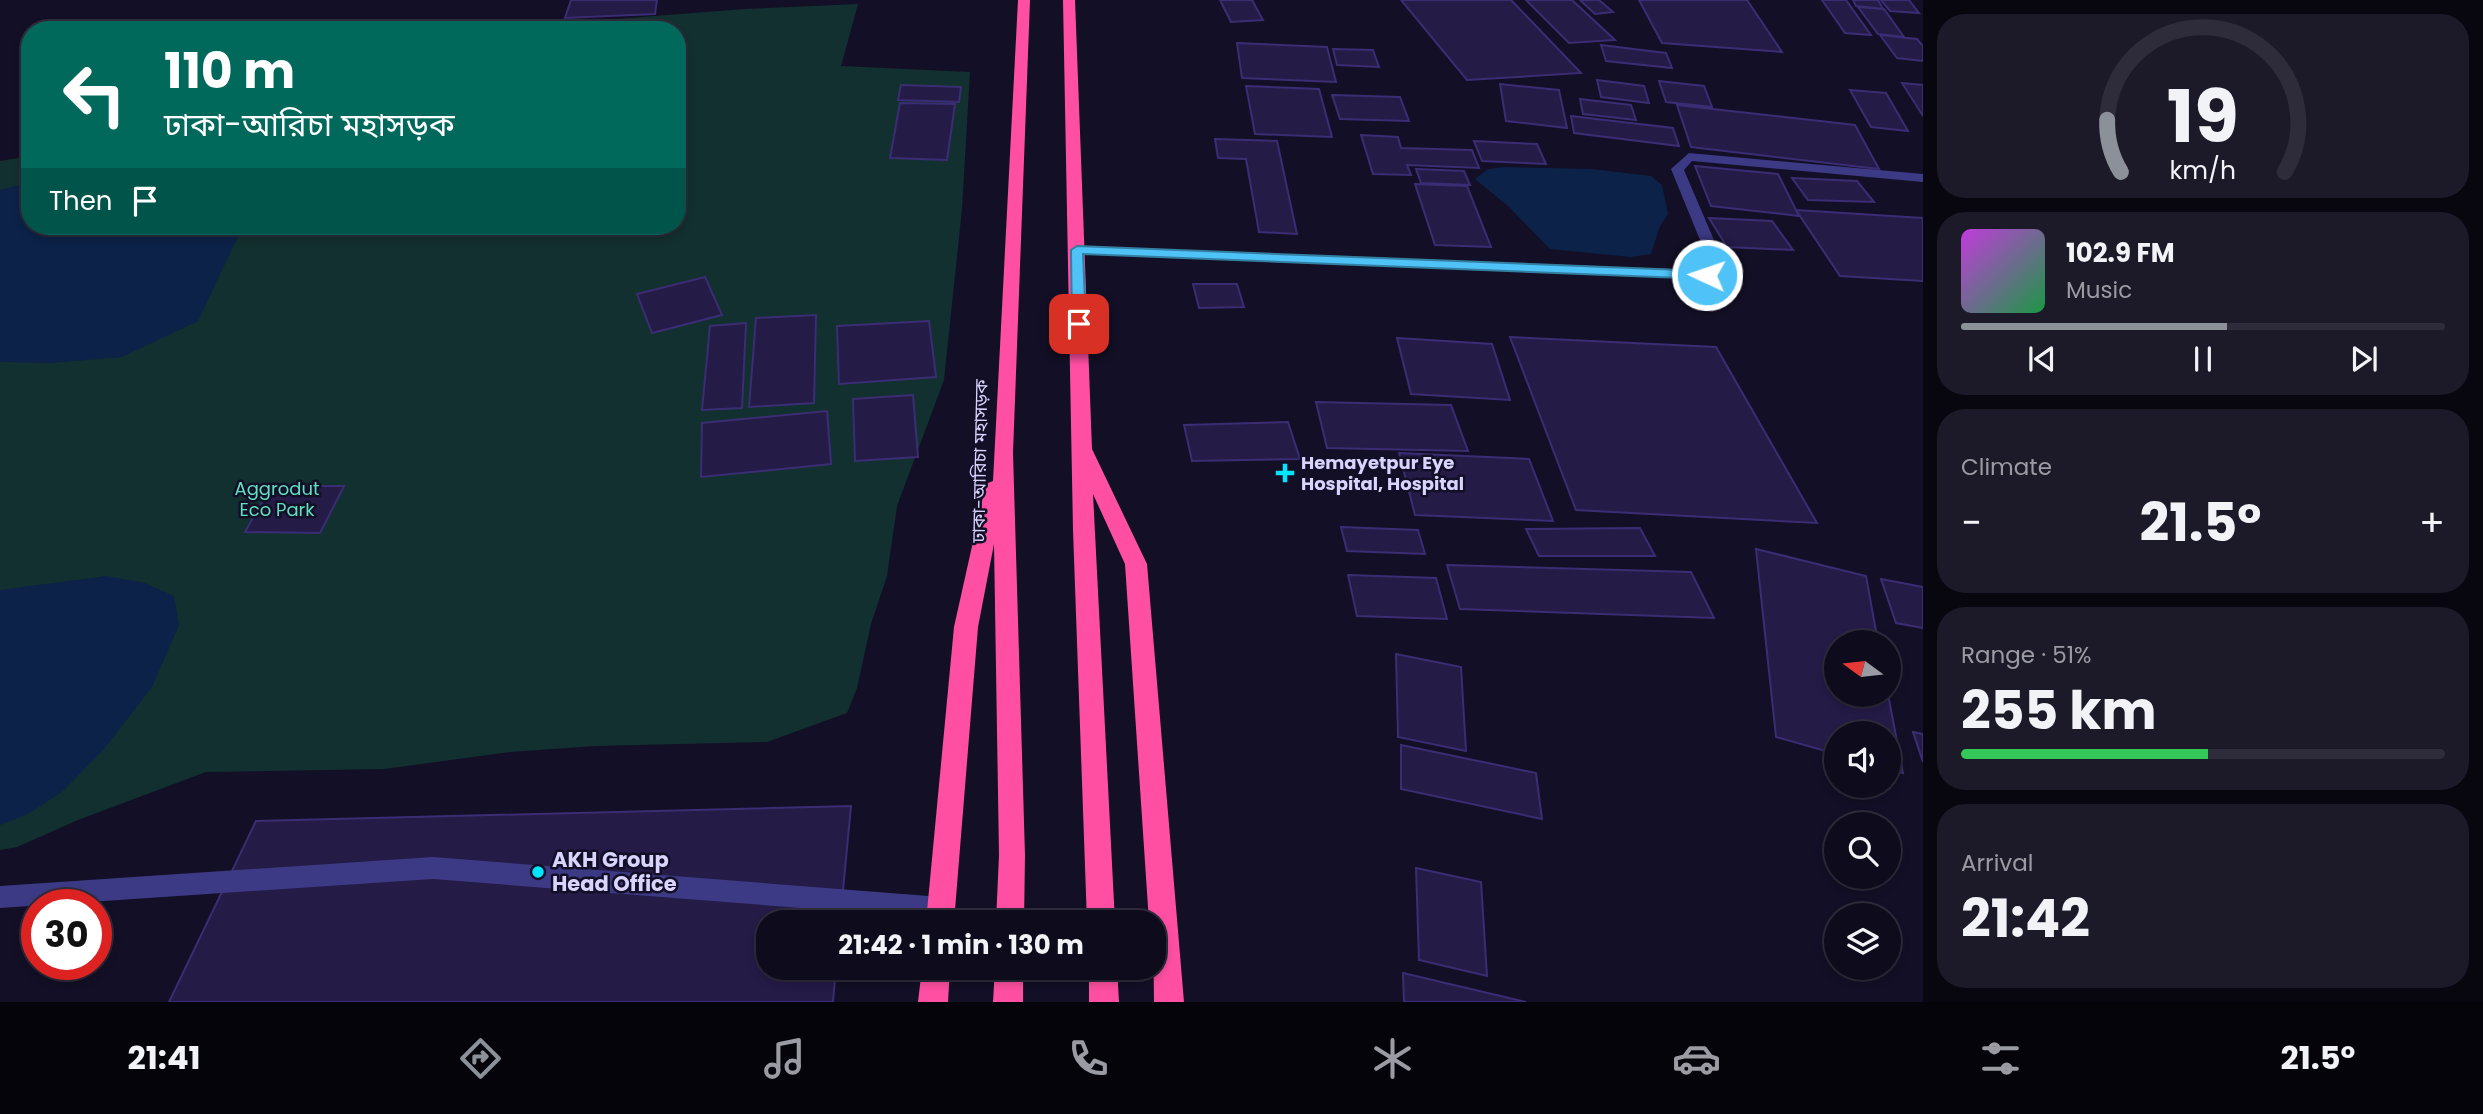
<!DOCTYPE html>
<html lang="en">
<head>
<meta charset="utf-8">
<style>
	:root { --surface:#0e0b1c; --page:#1c1929; --text:#f1f3f6; --muted:#9b9ba3; --line:#2e2b3b; --accent:#8c9099 }
	body { margin:0; font-family:Poppins,"Noto Sans Bengali",sans-serif; background:var(--page); color:var(--text); height:100vh; display:flex; flex-direction:column; font-size:26px; white-space:nowrap }
	* { box-sizing:border-box; margin:0 }
	p { font-size:23px; color:var(--muted) }
	.icon { flex:none; width:38px; height:38px; fill:none; stroke:currentColor; stroke-width:2; stroke-linecap:round; stroke-linejoin:round }
	.map { position:relative; flex:1; overflow:hidden }
	.details { display:flex; flex-direction:column; gap:14px; padding:14px; background:#08060f; width:560px }
	.details>* { flex:none }
	.hud { position:absolute; left:21px; top:21px; width:665px; height:214px; border-radius:28px; box-shadow:0 4px 10px #0003,0 0 0 2px var(--line); background:#00695c; color:#fff; overflow:hidden }
	.needle { width:46px; rotate:285deg }
	.buttons { position:absolute; left:1824px; top:630px; display:grid; gap:14px }
	.buttons a { display:grid; place-items:center; width:77px; height:77px; border-radius:50%; background:var(--surface); box-shadow:0 4px 10px #0003,0 0 0 2px var(--line); font-size:35px }
	.speed { position:absolute; left:21px; top:889px; display:flex; gap:14px; font-size:35px; font-weight:700; text-align:center }
	.speed>* { display:grid; place-content:center; width:91px; height:91px; border-radius:50%; background:var(--surface); box-shadow:0 4px 10px #0003,0 0 0 2px var(--line); line-height:1 }
	.speed .limit { border:10px solid #d22; background:#fff; color:#111 }
	.pin { position:absolute; display:grid; place-items:center; width:60px; height:60px; color:#fff; margin:-30px; border-radius:14px; box-shadow:0 4px 10px #0006 }
	.me { position:absolute; width:77px; margin:-38px; rotate:273deg; stroke-linejoin:round; filter:drop-shadow(0 0 5px #0008) }
	.turn { display:flex; align-items:center; gap:24px; height:147px; padding:0 28px; font-size:32px }
	.turn .icon { width:91px; height:91px; stroke-width:2.5 }
	.turn b { display:block; font-size:49px; line-height:60px }
	.then { display:flex; align-items:center; height:66px; padding:0 28px; background:#0003; gap:14px; font-size:26px }
	.big { font-size:52px; font-weight:700; line-height:1.1 }
	.details .widget { flex:1; display:flex; flex-direction:column; justify-content:center; gap:10px; min-width:0; padding:0 24px; border-radius:28px; background:var(--page) }
	.details .dial { align-items:center; gap:0 }
	.dial svg { height:182px; overflow:visible; fill:none; stroke:var(--line); stroke-width:7; stroke-linecap:round; text-anchor:middle }
	.dial text { fill:var(--text); stroke:none }
	.song { display:flex; align-items:center; gap:21px }
	.cover { width:84px; height:84px; border-radius:10px; background:linear-gradient(135deg,hsl(290 70% 55%),hsl(140 70% 35%)) }
	.played { height:7px; border-radius:4px; background:linear-gradient(90deg,var(--accent) 55%,var(--line) 55%) }
	.keys { display:flex; justify-content:space-around; direction:ltr }
	.heat { display:flex; justify-content:space-between; align-items:center; font-size:38px; direction:ltr }
	.charge { height:10px; border-radius:5px; background:linear-gradient(90deg,#34c759 51%,var(--line) 0) }
	.trip { position:absolute; left:756px; top:910px; width:410px; height:70px; border-radius:28px; background:var(--surface); box-shadow:0 4px 10px #0003,0 0 0 2px var(--line); font-weight:700; line-height:70px; text-align:center }
	.tab-bar { display:flex; height:112px; justify-content:space-around; align-items:center; background:#06040b; color:var(--muted) }
	.tab-bar .icon { width:49px; height:49px }
	.tab-bar .active { color:var(--accent) }
	.tab-bar b { font-size:32px; color:var(--text) }
	main { display:flex; flex:1; min-height:0 }
	.map>svg:first-child { display:block }
	.green { fill:#12302f }
	.water { fill:#0c2248 }
	.building { fill:#241b47; stroke:#3b2d73; stroke-width:2 }
	.lines { fill:none; stroke-linecap:round; stroke-linejoin:round }
	.minor { fill:#3d3a85; fill-rule:evenodd }
	.highway { fill:#ff4fa3; fill-rule:evenodd }
	.route { fill:#4fc3f7; stroke:#337fa1; stroke-width:2 }
	.poi-dot { fill:#00e5ff; stroke:#130f26; stroke-width:2.5 }
	.labels { text-anchor:middle; stroke-width:5; stroke-linejoin:round; paint-order:stroke }
	.street-label { font-size:18px; fill:#d9d4ff; stroke:#130f26 }
	.poi-label { font-size:18px; font-weight:bold; fill:#d9d4ff; stroke:#130f26; text-anchor:start }
	.park-label { font-size:18px; fill:#5fe0c0; stroke:#130f26 }
	.near-poi-label { font-size:21px; font-weight:bold; fill:#d9d4ff; stroke:#130f26; text-anchor:start }
</style>
</head>
<body>
<main>
<div class="map">
<svg width="1923" height="1002" viewBox="0 0 1923 1002">
	<rect width="100%" height="100%" fill="#130f26"/>
	<path class="green" d="M858 4 841 66 970 72 962 209 944 380 897 506 887 576 871 624 857 688 847 713 767 742 595 746 510 752 384 769 206 772 78 820 17 847 0 850V161L30 156V226H677V30H473L745 9Z"/>
	<path class="water" d="M1504 167 1592 169 1651 176 1662 185 1668 214 1660 226 1651 254 1631 257 1550 249 1508 206 1475 179 1488 169Z
		M30 182V226H243L198 321 122 357 51 363 0 362V190Z
		M106 576 142 582 174 596 179 625 152 687 104 749 62 792 28 814 0 825V590Z"/>
	<path class="building" d="M571 0H657L655 14 565 18Z
		M1220 0H1252L1263 20 1231 22Z
		M1401 0H1511L1581 73 1467 80Z
		M1526 0H1572L1615 40 1569 43Z
		M1580 0H1599L1613 12 1595 14Z
		M1639 0H1747L1782 52 1662 43Z
		M1822 0H1846L1871 35 1845 33Z
		M1853 0H1878L1883 9 1856 6Z
		M1881 0H1909L1919 13 1890 11Z
		M1858 7 1884 9 1904 37 1878 34Z
		M1880 35 1917 39 1923 46V61L1897 58Z
		M1237 43 1327 47 1336 82 1242 78Z
		M1601 45 1666 53 1672 68 1606 61Z
		M1333 49 1373 50 1379 67 1337 65Z
		M1597 80 1644 86 1649 103 1601 97Z
		M1659 81 1704 86 1712 107 1666 102Z
		M1902 83 1923 85V116Z
		M1500 84 1559 90 1567 128 1506 121Z
		M901 85 961 87 959 102 898 100Z
		M1246 86 1319 89 1332 137 1255 134Z
		M1850 90 1886 93 1908 131 1871 127Z
		M1332 95 1400 97 1409 121 1340 119Z
		M1580 99 1631 105 1636 120 1583 114Z
		M900 103 955 104 947 160 890 158Z
		M1677 105 1855 125 1879 169 1691 147Z
		M1571 116 1673 128 1679 146 1574 133Z
		M1361 135 1398 137 1401 148 1472 150 1479 168 1407 165 1411 175 1373 174Z
		M1215 139 1277 141 1297 234 1259 232 1246 159 1218 158Z
		M1474 141 1537 144 1546 164 1482 161Z
		M1695 166 1778 174 1799 216 1711 206Z
		M1416 169 1464 171 1470 185 1421 183Z
		M1792 178 1857 181 1874 202 1808 200Z
		M1415 184 1467 186 1491 247 1435 245Z
		M1796 210 1923 218V281L1840 276Z
		M1709 218 1772 221 1793 250 1727 247Z
		M705 277 722 315 652 333 637 294Z
		M1193 284H1237L1244 307 1199 308Z
		M816 315 814 403 749 407 756 318Z
		M929 321 936 377 839 384 837 326Z
		M746 323 742 408 702 410 710 326Z
		M1510 337 1716 347 1817 523 1576 510Z
		M1397 338 1492 344 1510 400 1411 394Z
		M913 395 918 457 855 461 853 399Z
		M1316 402 1451 405 1468 451 1327 448Z
		M827 411 831 464 701 477 702 423Z
		M1288 422 1300 459 1192 461 1184 425Z
		M1399 453 1529 459 1553 521 1415 515Z
		M271 486H344L320 533 245 532Z
		M1341 527 1418 530 1425 554 1347 551Z
		M1640 528 1655 556H1539L1526 529Z
		M1756 549 1866 576 1878 642H1836V695L1888 694 1903 773 1888 769V733H1836V754L1776 737Z
		M1447 565 1691 572 1714 618 1460 609Z
		M1348 575 1436 578 1447 619 1357 616Z
		M1881 579 1923 587V628L1896 623Z
		M1396 654 1461 667 1466 751 1398 737Z
		M1913 732 1923 734V762Z
		M1401 745 1536 773 1542 819 1401 789Z
		M851 806 840 922H768V968H836L833 1002H169L256 821Z
		M1416 868 1481 882 1487 976 1419 960Z
		M1403 973 1526 1002H1404Z"/>
	<g class="lines">
		<path class="minor" d="M1689 153 1923 174V182L1692 161 1684 170 1714 240V275L1707 279 1077 254 1070 250 1077 246 1700 270V240L1671 169Z
			M433 857 941 897 949 900 953 908 949 916 941 919 433 879 0 908V886Z"/>
		<path class="highway" d="M1018 0H1030L1013 453 1025 855 1024 922H996L999 855 994 544 978 627 954 922H926L954 627 985 488 988 483 993 481Z
			M1063 0H1075L1092 449 1147 564 1184 1002H1154L1153 922H1149L1125 564 1093 494 1115 922H1087L1073 530Z
			M922 968H950L948 1002H918Z
			M995 968H1023V1002H993Z
			M1089 968H1117L1119 1002H1089Z"/>
	</g>
	<path class="route" d="M1077 246 1707 271 1713 275 1707 279 1083 254 1086 324 1079 328 1072 324 1071 250Z"/>
	<g class="poi-dot">
		<path d="M1281.5 462.5h7v7h7v7h-7v7h-7v-7h-7v-7h7z"/>
		<circle cx="538" cy="872" r="7"/>
	</g>
	<g class="labels">
		<g class="street-label">
			<text transform="translate(980 461) rotate(-89)" y="6">ঢাকা-আরিচা মহাসড়ক</text>
		</g>
		<g class="poi-label">
			<text x="1301" y="469">Hemayetpur Eye<tspan x="1301" dy="21">Hospital, Hospital</tspan></text>
		</g>
		<g class="park-label">
			<text x="277" y="495">Aggrodut<tspan x="277" dy="21">Eco Park</tspan></text>
		</g>
		<g class="near-poi-label">
			<text x="552" y="867">AKH Group<tspan x="552" dy="24">Head Office</tspan></text>
		</g>
	</g>
</svg>
<div class="buttons">
<a><svg class="needle" viewBox="-14 -14 28 28"><path d="M0-13l5 13h-10z" fill="#e53935"/><path d="M0 13l5-13h-10z" fill="#9b9ba3"/></svg></a>
<a><svg class="icon" aria-label="sound" viewBox="0 0 24 24"><path d="M4 9h4l5-4v14l-5-4H4zM17 9q2 3 0 6"/></svg></a>
<a><svg class="icon" aria-label="search" viewBox="0 0 24 24"><circle cx="10" cy="10" r="6"/><path d="M15 15l6 6"/></svg></a>
<a><svg class="icon" aria-label="layers" viewBox="0 0 24 24"><path d="M12 4l9 5-9 5-9-5zM3 14l9 5 9-5"/></svg></a>
</div>
<div class="speed"><div class="limit">30</div></div>
<div class="pin" style="left:1079px;top:324px;background:#d93025"><svg class="icon" aria-label="arrive" viewBox="0 0 24 24"><path d="M6 21V4h12l-3 4 3 4H6"/></svg></div>
<svg class="me" style="left:1707px;top:275px" viewBox="-20 -20 40 40"><circle r="17" fill="#4fc3f7" stroke="#fff" stroke-width="3"/><path d="M0-11L8 9 0 5-8 9z" fill="#fff"/></svg>
<div class="trip">21:42 · 1 min · 130 m</div>
<div class="hud">
<div class="turn"><svg class="icon" aria-label="left" viewBox="0 0 24 24"><path d="M17 20v-9H6M10 6l-5 5 5 5"/></svg><div><b>110 m</b>ঢাকা-আরিচা মহাসড়ক</div></div>
<div class="then">Then<svg class="icon" aria-label="arrive" viewBox="0 0 24 24"><path d="M6 21V4h12l-3 4 3 4H6"/></svg></div>
</div>
</div>
<section class="details">
<div class="widget dial"><svg viewBox="0 0 100 80">
<path d="M14 69A42 42 0 1 1 86 69"/>
<path d="M14 69A42 42 0 0 1 8 46" stroke="#8c9099"/>
<text x="50" y="56" font-size="32" font-weight="700">19</text>
<text x="50" y="72" font-size="11">km/h</text>
</svg></div>
<div class="widget">
<div class="song"><i class="cover"></i><div><b>102.9 FM</b><p>Music</p></div></div>
<div class="played"></div>
<div class="keys"><svg class="icon" aria-label="previous" viewBox="0 0 24 24"><path d="M18 5L8 12l10 7zM5 5v14"/></svg><svg class="icon" aria-label="pause" viewBox="0 0 24 24"><path d="M8 5v14M16 5v14"/></svg><svg class="icon" aria-label="next" viewBox="0 0 24 24"><path d="M6 5l10 7-10 7zM19 5v14"/></svg></div>
</div>
<div class="widget"><p>Climate</p>
<div class="heat"><a>−</a><b class="big">21.5°</b><a>+</a></div>
</div>
<div class="widget"><p>Range · 51%</p><b class="big">255 km</b><div class="charge"></div></div>
<div class="widget"><p>Arrival</p><b class="big">21:42</b></div>
</section>
</main>
<nav class="tab-bar">
<b>21:41</b>
<svg class="icon active" aria-label="directions" viewBox="0 0 24 24"><path d="M12 3l9 9-9 9-9-9zM9 14v-3h6M13 9l2 2-2 2"/></svg>
<svg class="icon" aria-label="music" viewBox="0 0 24 24"><path d="M9 18V5l10-2v13"/><circle cx="6" cy="18" r="3"/><circle cx="16" cy="16" r="3"/></svg>
<svg class="icon" aria-label="phone" viewBox="0 0 24 24"><path d="M5 4h4l2 5-3 2q2 4 5 5l2-3 5 2v4C11 20 4 13 5 4z"/></svg>
<svg class="icon" aria-label="climate" viewBox="0 0 24 24"><path d="M12 3v18M4 7l16 10M4 17L20 7"/></svg>
<svg class="icon" aria-label="car" viewBox="0 0 24 24"><path d="M5 17H2v-5l4-1 3-4h7l3 4 3 1v5h-3M9 17h6M6 11h13"/><circle cx="7" cy="17" r="2"/><circle cx="17" cy="17" r="2"/></svg>
<svg class="icon" aria-label="filters" viewBox="0 0 24 24"><path d="M4 7h16M4 17h16"/><circle cx="9" cy="7" r="2"/><circle cx="15" cy="17" r="2"/></svg>
<b>21.5°</b>
</nav>
</body>
</html>
